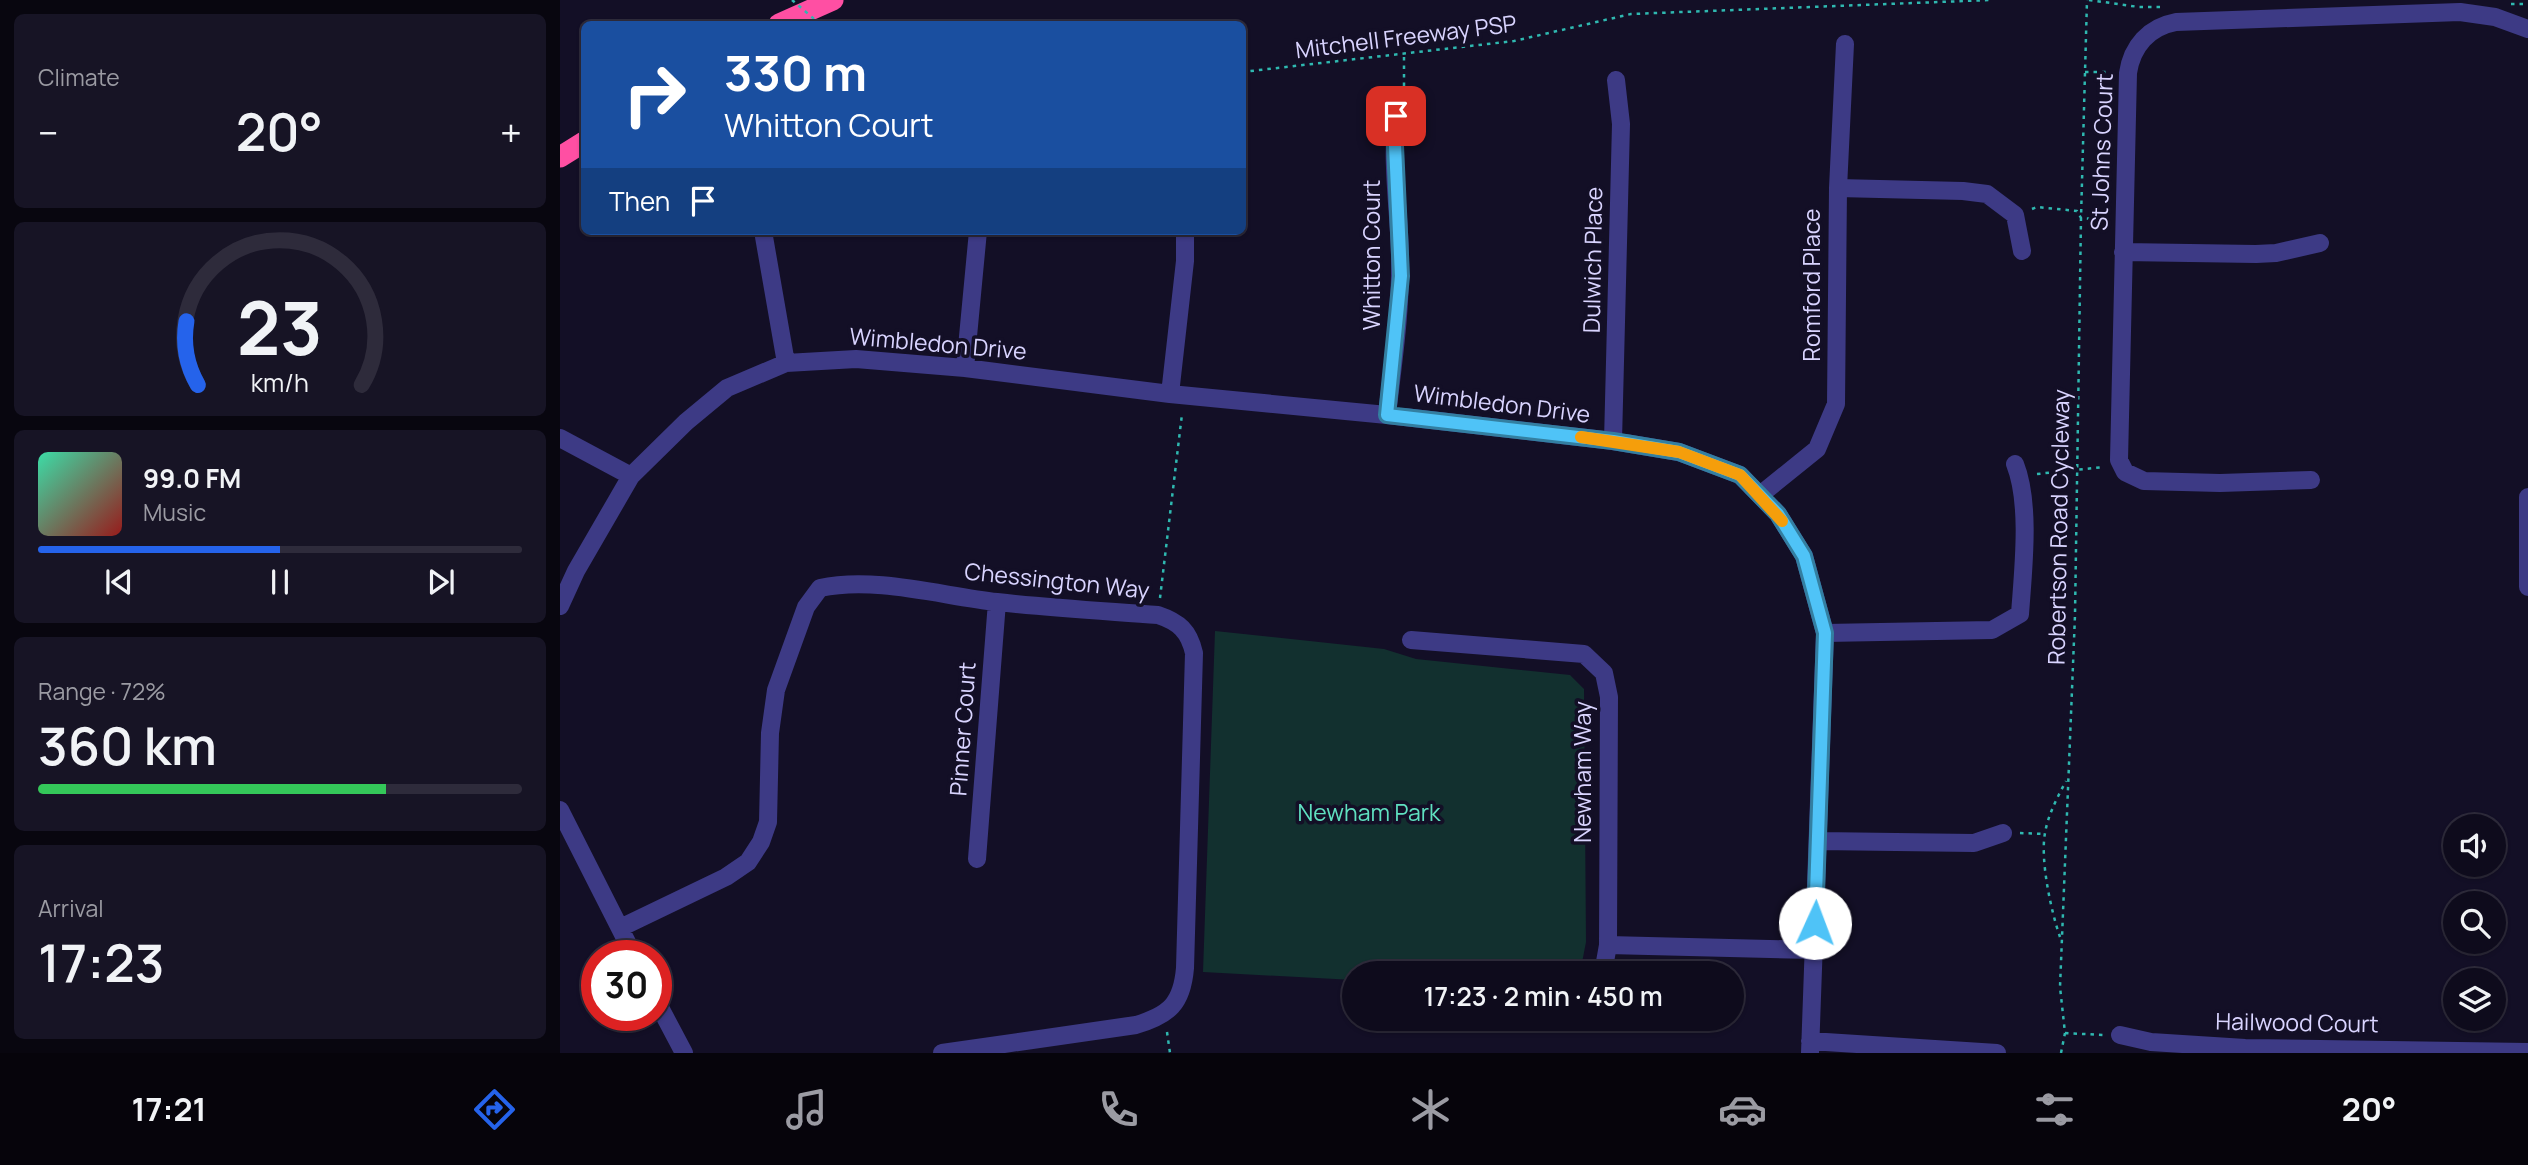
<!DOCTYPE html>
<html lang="en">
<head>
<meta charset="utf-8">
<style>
	:root { --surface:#0e0b1c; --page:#171425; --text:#f1f3f6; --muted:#9b9ba3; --line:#2e2b3b; --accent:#2563eb }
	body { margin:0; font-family:Manrope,sans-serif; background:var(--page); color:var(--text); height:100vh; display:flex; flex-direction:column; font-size:26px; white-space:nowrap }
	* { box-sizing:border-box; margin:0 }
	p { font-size:23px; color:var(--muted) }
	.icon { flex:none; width:38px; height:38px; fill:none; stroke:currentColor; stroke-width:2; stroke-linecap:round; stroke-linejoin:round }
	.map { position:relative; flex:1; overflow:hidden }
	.side { display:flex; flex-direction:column; gap:14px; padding:14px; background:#08060f; width:560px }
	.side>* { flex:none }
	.hud { position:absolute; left:21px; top:21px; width:665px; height:214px; border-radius:10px; box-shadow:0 2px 5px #0004,0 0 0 2px var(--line); background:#1a4fa0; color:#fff; overflow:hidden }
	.tools { position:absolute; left:1883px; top:814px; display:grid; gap:14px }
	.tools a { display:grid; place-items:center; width:63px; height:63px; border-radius:50%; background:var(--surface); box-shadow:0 2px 5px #0004,0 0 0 2px var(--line); font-size:35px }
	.speed { position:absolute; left:21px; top:940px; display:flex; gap:14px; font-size:35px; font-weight:700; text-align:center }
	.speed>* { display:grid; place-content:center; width:91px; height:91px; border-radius:50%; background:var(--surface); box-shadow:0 2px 5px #0004,0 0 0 2px var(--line); line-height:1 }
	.speed .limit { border:10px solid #d22; background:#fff; color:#111 }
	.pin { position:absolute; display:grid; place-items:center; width:60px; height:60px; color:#fff; margin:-30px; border-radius:14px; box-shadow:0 4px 10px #0006 }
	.me { position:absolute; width:77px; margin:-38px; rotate:2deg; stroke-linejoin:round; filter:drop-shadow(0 0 5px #0008) }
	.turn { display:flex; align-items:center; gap:24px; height:147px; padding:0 28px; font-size:32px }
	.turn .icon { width:91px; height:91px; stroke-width:2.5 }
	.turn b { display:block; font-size:49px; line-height:60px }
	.then { display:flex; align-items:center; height:66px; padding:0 28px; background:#0003; gap:14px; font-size:26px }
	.big { font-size:52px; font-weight:600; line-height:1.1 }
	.side .card { flex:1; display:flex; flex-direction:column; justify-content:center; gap:10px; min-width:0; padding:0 24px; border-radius:10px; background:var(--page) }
	.side .dial { align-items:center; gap:0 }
	.dial svg { height:182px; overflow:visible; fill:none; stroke:var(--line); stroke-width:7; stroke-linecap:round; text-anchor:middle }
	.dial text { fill:var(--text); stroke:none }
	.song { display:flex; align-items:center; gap:21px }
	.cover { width:84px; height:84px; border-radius:10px; background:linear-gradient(135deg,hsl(160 70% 55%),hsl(0 70% 35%)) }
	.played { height:7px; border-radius:4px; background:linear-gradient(90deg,var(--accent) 50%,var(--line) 50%) }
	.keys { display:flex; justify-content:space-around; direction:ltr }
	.heat { display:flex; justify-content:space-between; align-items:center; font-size:38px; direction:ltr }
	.charge { height:10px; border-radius:5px; background:linear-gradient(90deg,#34c759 72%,var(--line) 0) }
	.trip { position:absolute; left:782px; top:961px; width:402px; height:70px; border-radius:35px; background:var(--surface); box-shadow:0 2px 5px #0004,0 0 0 2px var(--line); font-weight:600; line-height:70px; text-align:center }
	.dock { display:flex; height:112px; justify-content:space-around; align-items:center; background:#06040b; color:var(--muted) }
	.dock .icon { width:49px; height:49px }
	.dock .active { color:var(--accent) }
	.dock b { font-size:32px; color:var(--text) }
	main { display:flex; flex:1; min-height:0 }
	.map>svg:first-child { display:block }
	.green { fill:#12302f }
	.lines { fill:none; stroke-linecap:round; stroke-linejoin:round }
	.path { stroke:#2fb8b0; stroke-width:2.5; stroke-dasharray:3.5 5; stroke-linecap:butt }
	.minor { stroke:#3d3a85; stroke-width:18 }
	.highway { stroke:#ff4fa3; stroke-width:21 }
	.path-bridge { stroke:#2fb8b0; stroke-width:2.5; stroke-dasharray:3.5 5; stroke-linecap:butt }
	.route-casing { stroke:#337fa1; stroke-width:18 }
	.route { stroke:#4fc3f7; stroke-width:12 }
	.slow { stroke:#f59e0b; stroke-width:12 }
	.labels { text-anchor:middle; stroke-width:7; stroke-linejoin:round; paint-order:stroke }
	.street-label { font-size:23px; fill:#d9d4ff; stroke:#130f26 }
	.park-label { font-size:23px; fill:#5fe0c0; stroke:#130f26 }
</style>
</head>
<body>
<main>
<section class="side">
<div class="card"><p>Climate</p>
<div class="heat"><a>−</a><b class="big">20°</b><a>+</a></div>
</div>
<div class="card dial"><svg viewBox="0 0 100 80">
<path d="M14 69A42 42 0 1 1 86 69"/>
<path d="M14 69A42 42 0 0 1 9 41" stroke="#2563eb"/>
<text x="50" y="56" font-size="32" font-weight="700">23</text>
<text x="50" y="72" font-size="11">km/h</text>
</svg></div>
<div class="card">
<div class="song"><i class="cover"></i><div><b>99.0 FM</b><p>Music</p></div></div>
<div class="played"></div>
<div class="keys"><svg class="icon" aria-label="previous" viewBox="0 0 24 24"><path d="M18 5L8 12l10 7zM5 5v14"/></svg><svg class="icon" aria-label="pause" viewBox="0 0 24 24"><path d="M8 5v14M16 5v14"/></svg><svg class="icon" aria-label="next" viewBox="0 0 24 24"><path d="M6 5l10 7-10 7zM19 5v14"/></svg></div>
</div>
<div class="card"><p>Range · 72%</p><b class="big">360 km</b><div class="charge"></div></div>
<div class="card"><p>Arrival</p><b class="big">17:23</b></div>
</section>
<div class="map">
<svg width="1968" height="1053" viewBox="0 0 1968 1053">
	<rect width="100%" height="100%" fill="#130f26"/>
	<path class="green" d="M655 631 824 649 856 659 1010 675 1024 689 1026 942 1020 973H794V980L643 972Z"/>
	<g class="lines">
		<path class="path" d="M1529 0 1579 7H1602
			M1951 4H1968
			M682 72 954 41 1071 14 1430 0
			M1525 72H1550
			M844 86V55
			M1472 209 1477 207 1517 211 1521 218 1547 220
			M1477 474 1544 467
			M600 598 622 414
			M1460 833 1485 834
			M1500 937C1491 911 1480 860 1485 833 1488 815 1497 798 1506 781
			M607 1032 610 1053
			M1505 1033 1543 1035
			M1501 1053 1505 1033 1500 987 1515 615 1521 218 1527 0"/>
		<path class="minor" d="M1278 188 1403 191 1427 194 1455 215 1462 251
			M203 231 226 363
			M1563 252 1696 254 1716 253 1760 243
			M405 368 418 231
			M610 394 625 261V231
			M827 415C833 363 841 311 840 259 840 212 828 148 840 103
			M0 438 71 476
			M1053 441 1061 124 1056 80
			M1751 480 1660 483 1584 481 1565 472 1559 460 1568 73C1572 46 1589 27 1616 22L1900 12 1935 17 1968 29
			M1200 495 1257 449 1276 404 1278 188 1285 44
			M1968 497V587
			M0 606 16 571 71 476 126 422 167 388 226 363 296 359 405 368 610 394 827 415 1053 441 1119 452 1180 475 1218 514 1244 556 1265 633 1250 1053
			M1265 633 1432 630 1460 614C1463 571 1471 504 1455 464
			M851 640 1024 654 1044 673 1049 697 1048 945 1043 973
			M0 810 74 956
			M1258 841 1414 843 1443 833
			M417 859 437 602
			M60 928 166 877 188 862 201 842 208 822 210 733 216 690 246 607 260 588C315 576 382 596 437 602 490 608 545 611 598 615 619 622 629 631 634 653L625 968C622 1004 609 1015 576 1025L382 1053
			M1048 945 1254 950
			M96 1000 124 1053
			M964 1018H1003
			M1560 1035 1591 1042 1685 1048 1968 1052
			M1250 1041 1437 1053"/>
		<path class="highway" d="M219 24 273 0
			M0 157 24 142"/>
		<path class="path-bridge" d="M232 0 260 24"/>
	</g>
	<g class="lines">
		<defs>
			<path id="route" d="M836 116 835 146 841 276 827 415 1053 441 1119 452 1180 475 1218 514 1244 556 1265 633 1255 923"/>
		</defs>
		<use href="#route" class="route-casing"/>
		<use href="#route" class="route"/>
		<path class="slow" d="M1021 437 1119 452 1180 475 1222 521"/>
	</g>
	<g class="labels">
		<g class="street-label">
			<text transform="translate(846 37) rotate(-7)" y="8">Mitchell Freeway PSP</text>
			<text transform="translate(1542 152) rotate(-88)" y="8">St Johns Court</text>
			<text transform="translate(812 255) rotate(-90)" y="8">Whitton Court</text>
			<text transform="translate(1033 260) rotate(-89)" y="8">Dulwich Place</text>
			<text transform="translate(1252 285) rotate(-90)" y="8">Romford Place</text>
			<text transform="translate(378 344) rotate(5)" y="8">Wimbledon Drive</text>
			<text transform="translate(942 404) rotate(7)" y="8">Wimbledon Drive</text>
			<text transform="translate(1499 527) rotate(-89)" y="8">Robertson Road Cycleway</text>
			<text transform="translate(497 581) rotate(6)" y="8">Chessington Way</text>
			<text transform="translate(403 729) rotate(-86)" y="8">Pinner Court</text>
			<text transform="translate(1023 772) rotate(-90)" y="8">Newham Way</text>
			<text transform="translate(1737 1023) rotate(1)" y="8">Hailwood Court</text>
		</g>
		<g class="park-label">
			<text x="809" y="821">Newham Park</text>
		</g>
	</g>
</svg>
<div class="tools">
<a><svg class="icon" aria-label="sound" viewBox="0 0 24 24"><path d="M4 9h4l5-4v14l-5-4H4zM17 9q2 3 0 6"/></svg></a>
<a><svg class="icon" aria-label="search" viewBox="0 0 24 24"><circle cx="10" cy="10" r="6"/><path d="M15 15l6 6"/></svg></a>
<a><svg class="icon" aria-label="layers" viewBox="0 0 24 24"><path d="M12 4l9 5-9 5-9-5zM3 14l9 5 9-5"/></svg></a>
</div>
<div class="speed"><div class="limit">30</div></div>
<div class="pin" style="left:836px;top:116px;background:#d93025"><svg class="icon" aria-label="arrive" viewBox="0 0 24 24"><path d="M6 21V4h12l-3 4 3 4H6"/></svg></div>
<svg class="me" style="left:1255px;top:923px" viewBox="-20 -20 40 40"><circle r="19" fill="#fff"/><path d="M0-13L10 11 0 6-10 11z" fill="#4fc3f7"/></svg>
<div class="trip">17:23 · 2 min · 450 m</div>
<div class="hud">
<div class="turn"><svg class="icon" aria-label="right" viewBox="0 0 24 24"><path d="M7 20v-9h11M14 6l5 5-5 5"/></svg><div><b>330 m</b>Whitton Court</div></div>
<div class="then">Then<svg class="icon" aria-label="arrive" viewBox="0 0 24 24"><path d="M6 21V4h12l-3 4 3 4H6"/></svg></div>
</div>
</div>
</main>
<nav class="dock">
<b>17:21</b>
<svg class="icon active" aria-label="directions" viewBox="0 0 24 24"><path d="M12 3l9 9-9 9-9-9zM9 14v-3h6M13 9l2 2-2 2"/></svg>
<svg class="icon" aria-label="music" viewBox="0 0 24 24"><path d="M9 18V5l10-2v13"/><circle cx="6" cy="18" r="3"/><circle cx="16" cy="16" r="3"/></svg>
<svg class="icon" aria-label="phone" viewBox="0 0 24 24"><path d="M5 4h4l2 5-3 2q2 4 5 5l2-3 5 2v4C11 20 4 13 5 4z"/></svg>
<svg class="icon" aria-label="climate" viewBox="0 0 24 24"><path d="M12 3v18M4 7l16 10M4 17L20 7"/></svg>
<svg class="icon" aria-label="car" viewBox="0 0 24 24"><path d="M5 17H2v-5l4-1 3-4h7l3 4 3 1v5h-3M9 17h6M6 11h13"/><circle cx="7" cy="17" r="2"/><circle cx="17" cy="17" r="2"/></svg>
<svg class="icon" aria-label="filters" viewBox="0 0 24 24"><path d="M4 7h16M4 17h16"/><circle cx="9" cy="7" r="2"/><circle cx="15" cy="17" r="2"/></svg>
<b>20°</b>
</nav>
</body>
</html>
